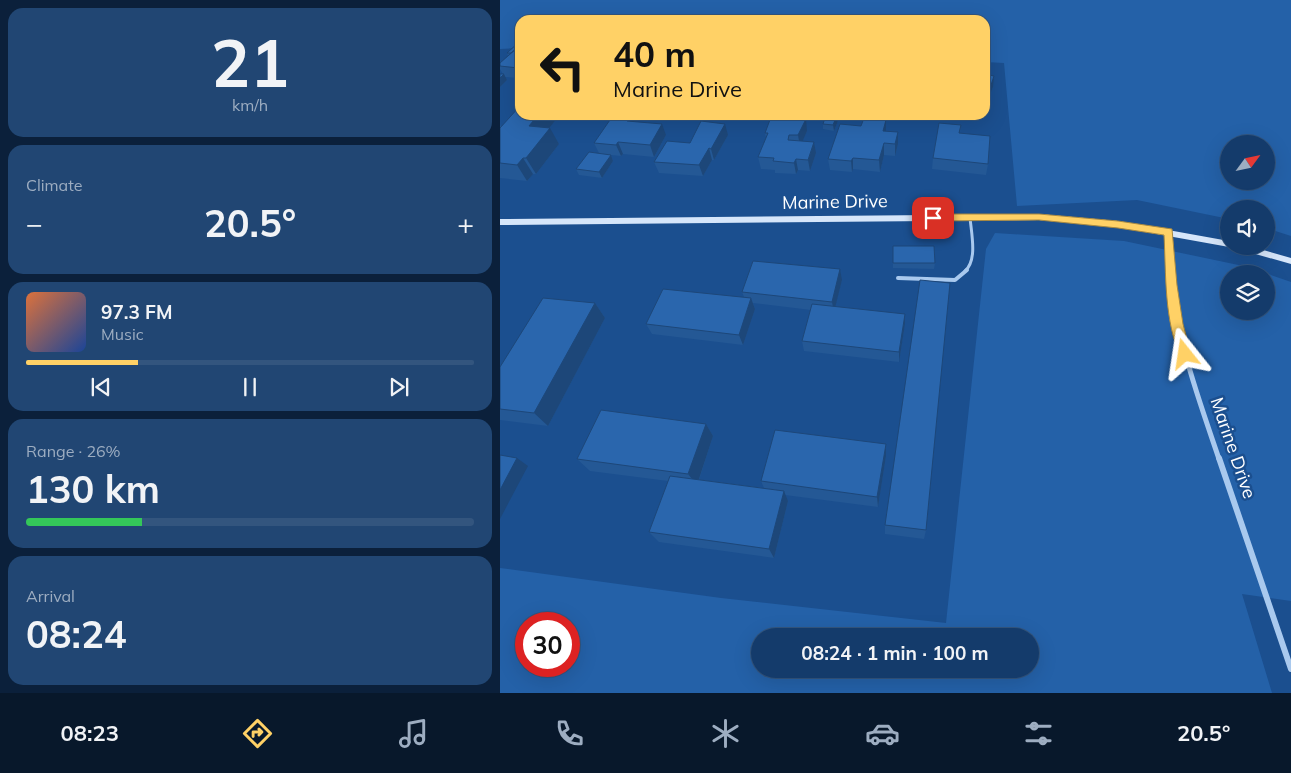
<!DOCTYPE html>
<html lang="en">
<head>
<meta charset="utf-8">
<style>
	:root { --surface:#143b6b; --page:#214673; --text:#f1f3f6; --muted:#9dadc1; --line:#33557e; --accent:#ffd166 }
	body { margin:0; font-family:Mulish,sans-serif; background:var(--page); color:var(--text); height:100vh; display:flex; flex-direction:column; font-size:19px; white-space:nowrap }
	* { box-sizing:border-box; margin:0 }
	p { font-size:16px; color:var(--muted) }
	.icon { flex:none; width:28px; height:28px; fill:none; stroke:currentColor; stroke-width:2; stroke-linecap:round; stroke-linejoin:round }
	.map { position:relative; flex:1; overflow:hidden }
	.details { display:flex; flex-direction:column; gap:8px; padding:8px; background:#0b203b; width:500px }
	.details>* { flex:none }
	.banner { position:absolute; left:15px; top:15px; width:475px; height:105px; border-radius:15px; box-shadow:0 5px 20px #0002,0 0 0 1px var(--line); background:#ffd166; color:#111; overflow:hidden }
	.needle { width:32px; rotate:57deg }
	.controls { position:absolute; left:720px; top:135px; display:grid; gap:10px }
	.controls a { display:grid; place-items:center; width:55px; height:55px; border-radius:50%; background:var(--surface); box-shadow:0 5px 20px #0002,0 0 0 1px var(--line); font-size:25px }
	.speed { position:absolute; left:15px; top:612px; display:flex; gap:10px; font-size:25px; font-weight:700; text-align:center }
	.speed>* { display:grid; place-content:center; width:65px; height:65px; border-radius:50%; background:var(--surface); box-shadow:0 5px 20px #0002,0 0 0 1px var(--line); line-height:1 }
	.speed .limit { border:8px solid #d22; background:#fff; color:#111 }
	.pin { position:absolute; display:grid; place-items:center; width:42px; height:42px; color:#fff; margin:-21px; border-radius:10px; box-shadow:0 2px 8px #0006 }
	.me { position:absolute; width:55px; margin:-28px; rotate:345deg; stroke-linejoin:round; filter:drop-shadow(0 0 4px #0008) }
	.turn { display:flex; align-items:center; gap:18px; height:105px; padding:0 15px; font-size:22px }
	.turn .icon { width:65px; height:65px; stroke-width:2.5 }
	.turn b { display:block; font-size:35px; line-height:42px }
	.big { font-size:38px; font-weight:700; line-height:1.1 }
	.details .card { flex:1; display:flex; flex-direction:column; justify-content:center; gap:8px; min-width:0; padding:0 18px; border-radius:15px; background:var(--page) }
	.details .dial { align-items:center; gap:0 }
	.dial b { font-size:65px; line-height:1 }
	.song { display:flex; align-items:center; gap:15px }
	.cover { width:60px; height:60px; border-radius:8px; background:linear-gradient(135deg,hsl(20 70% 55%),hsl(220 70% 35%)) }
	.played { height:5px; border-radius:2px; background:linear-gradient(90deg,var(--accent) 25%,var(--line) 25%) }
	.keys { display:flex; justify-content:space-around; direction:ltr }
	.heat { display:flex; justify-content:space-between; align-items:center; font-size:28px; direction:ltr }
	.charge { height:8px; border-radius:4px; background:linear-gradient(90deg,#34c759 26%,var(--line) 0) }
	.trip { position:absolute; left:251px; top:628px; width:288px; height:50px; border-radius:25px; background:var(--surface); box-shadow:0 5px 20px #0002,0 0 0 1px var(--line); font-weight:700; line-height:50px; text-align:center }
	.menu { display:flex; height:80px; justify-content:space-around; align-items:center; background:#08182b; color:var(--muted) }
	.menu .icon { width:35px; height:35px }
	.menu .on { color:var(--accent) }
	.menu b { font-size:22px; color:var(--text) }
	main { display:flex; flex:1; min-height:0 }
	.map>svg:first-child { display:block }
	.green { fill:#2461a8; fill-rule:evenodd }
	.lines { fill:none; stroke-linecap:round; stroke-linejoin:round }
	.lane-far1 { stroke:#a9c9ee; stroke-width:3 }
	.lane { stroke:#a9c9ee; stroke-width:4 }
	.street-far2 { stroke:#a9c9ee; stroke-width:4.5 }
	.street-far1 { stroke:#a9c9ee; stroke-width:5 }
	.street { stroke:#a9c9ee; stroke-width:6 }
	.secondary { fill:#d6e6fa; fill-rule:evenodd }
	.wall { fill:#245895 }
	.shaded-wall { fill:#1d4779 }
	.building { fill:#2a66ad; stroke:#1d4779 }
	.route { fill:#ffd166; stroke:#a68842 }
	.labels { text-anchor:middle; stroke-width:5; stroke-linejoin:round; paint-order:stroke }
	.street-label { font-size:18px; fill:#fff; stroke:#1b4f8f }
</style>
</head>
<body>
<main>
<section class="details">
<div class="card dial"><b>21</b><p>km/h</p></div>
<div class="card"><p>Climate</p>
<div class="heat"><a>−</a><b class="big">20.5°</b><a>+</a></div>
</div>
<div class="card">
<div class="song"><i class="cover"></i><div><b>97.3 FM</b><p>Music</p></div></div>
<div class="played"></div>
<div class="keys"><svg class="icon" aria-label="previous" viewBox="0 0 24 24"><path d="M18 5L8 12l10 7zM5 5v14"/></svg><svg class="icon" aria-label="pause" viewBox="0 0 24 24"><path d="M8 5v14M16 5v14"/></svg><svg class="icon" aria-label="next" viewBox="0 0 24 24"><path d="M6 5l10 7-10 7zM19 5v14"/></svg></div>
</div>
<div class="card"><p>Range · 26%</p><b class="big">130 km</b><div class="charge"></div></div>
<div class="card"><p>Arrival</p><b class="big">08:24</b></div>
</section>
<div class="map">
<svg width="791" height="693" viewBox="0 0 791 693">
	<rect width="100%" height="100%" fill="#1b4f8f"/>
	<path class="green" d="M0 0H791V236L766 228V209H729V219L637 200 517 206 504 63 485 62V20H20V48L0 49ZM729 144H766V181H729Z
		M495 233 624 241 748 267 791 282V601L742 594 772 693H0V568L221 598 446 623 486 249ZM729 274H766V311H729ZM26 624H69V666H26ZM260 636H530V669H260Z"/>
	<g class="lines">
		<path class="lane-far1" d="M465 271C478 260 471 232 470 217"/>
		<path class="lane" d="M398 278 455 280 467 270"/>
		<path class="street-far2" d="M669 232 671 271"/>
		<path class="street-far1" d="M671 270C675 336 698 397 719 459"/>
		<path class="street" d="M719 458 791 669"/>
		<path class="secondary" d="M539 214 618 221 729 241V246H732L729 247 618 227 539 220 0 225V219Z
			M733 246H749L791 258V264L734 248Z"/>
	</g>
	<path class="wall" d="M20 43V78L5 77 7 80 0 87V74H3L0 69V63L8 56 7 53Z
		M485 74 493 87 488 99H485Z
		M20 90V102L17 96Z
		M20 115H56L58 117 49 128 59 144 36 174H33L27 181 0 178V125L1 127Z
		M129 118 130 121 166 135 154 157 123 154 121 156 111 155 113 161 102 178 79 175 76 169 99 153 94 143Z
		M339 118 334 131 323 129V124Z
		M461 125 460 133 488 164 486 175 432 169 433 158Z
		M307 131 302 141 316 153 310 171 298 170 296 174 275 173V170L261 169 258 157 266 138 265 133Z
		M386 131 398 144 395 156 384 155 380 172 353 169 352 172 330 170 328 159Z
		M228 135 214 160H212L203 176 159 173 154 162 190 143Z
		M393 246 435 263 434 269 393 268Z
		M342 280 335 306 405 324 399 362 304 351 302 341 311 310 253 303 255 309 243 345 152 334 146 324 244 297 242 292Z
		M95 303 105 318 48 426 0 420V367Z
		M206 424 213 436 199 480 264 488 261 481 386 444V456L378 507 285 495 288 501 274 558 159 542 149 532 168 481 90 471 77 459Z
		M385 525 426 530 424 539 385 534Z"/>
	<path class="shaded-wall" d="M4 74 7 80 0 87V78Z
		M494 76 493 87 488 99 490 88Z
		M38 115H56L58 117 38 142 29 126Z
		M337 115H338L339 118 334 131 333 125Z
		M306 119 307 131 300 147 298 135Z
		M386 120V132L383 131Z
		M162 124 166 135 154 157 150 145Z
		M225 124 228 135 214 160 211 149Z
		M50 128 59 144 36 174 26 158Z
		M398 132V144L395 156V144Z
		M118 142 123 154 121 156 116 145Z
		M314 142 316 153 310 171 308 160Z
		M384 143V155L380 172 379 160Z
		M209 148 212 160 203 176 199 165Z
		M111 155 113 161 102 178 99 172Z
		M23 158 33 174 27 181 17 165Z
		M353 158V169L352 172 351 161Z
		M296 159 298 170 296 174 294 163Z
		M340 269 342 280 334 312 332 302Z
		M251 298 255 309 243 345 239 335Z
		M95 303 105 318 48 426 34 413Z
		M405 314V324L399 362V352Z
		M206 424 213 436 197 485 188 474Z
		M386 444V456L378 507 377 497Z
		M17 458 28 466 0 519V490Z
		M284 491 288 501 274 558 269 549Z"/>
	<path class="building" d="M18 43H20V48H17L11 53H7Z
		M17 48H20V66L18 68 0 66V63Z
		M0 74H4L0 78Z
		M485 74 494 76 490 88 485 87Z
		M20 90V96H17Z
		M20 106V115H38L29 126 50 128 26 158H23L17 165 0 163V128Z
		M326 115H337L333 125 323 124Z
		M112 117 129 118 127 121 162 124 150 145 118 142 116 145 94 143Z
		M271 117 306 119 298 135H289L288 140 314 142 308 160 296 159 294 163 273 161 274 158 258 157 268 133H265Z
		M364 118 386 120 383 131 398 132 395 144 384 143 379 160 353 158 351 161 328 159 340 124 361 126Z
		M201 121 225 124 211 149 209 148 199 165 154 162 167 141 190 143Z
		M439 123 461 125 459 133 490 136 488 164 433 158Z
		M89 152 111 155 99 172 76 169Z
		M393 246H434L435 263H393Z
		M253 261 340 269 332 302 242 292Z
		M420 280 450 283 426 530 385 525Z
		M163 289 251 298 239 335 146 324Z
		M43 298 95 303 34 413 0 409V367Z
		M312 304 405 314 399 352 302 341Z
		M101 410 206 424 188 474 77 459Z
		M275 430 386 444 377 497 261 481Z
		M0 455 17 458 0 490Z
		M170 476 284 491 269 549 149 532Z"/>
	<path class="route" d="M433 214H539L618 221 672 229 677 285 683 324 691 354 689 357H681C664 323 666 272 664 235L618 228 539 220 433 221 428 218Z"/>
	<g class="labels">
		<g class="street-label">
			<text transform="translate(335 202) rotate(-1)" y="6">Marine Drive</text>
			<text transform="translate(733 448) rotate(71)" y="6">Marine Drive</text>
		</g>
	</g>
</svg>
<div class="controls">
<a><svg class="needle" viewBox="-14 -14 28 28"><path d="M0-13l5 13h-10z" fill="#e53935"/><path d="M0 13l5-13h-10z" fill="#9dadc1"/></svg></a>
<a><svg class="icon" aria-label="sound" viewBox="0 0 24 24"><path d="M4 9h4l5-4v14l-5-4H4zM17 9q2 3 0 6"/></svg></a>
<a><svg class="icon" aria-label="layers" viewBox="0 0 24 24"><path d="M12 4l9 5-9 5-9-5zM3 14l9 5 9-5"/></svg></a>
</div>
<div class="speed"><div class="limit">30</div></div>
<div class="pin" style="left:433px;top:218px;background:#d93025"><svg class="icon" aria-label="arrive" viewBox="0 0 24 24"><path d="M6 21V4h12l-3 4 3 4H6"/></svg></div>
<svg class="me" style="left:685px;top:354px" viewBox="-20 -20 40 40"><path d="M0-17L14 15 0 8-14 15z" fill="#ffd166" stroke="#fff" stroke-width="4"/></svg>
<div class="trip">08:24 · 1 min · 100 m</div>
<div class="banner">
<div class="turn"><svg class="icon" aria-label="left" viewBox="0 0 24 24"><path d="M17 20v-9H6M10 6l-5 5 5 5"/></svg><div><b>40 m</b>Marine Drive</div></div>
</div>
</div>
</main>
<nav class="menu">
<b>08:23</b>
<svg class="icon on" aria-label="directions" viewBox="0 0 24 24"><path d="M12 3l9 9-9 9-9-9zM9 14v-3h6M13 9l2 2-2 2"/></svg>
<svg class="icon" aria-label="music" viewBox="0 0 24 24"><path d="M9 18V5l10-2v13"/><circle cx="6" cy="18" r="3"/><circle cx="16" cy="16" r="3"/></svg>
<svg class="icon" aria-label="phone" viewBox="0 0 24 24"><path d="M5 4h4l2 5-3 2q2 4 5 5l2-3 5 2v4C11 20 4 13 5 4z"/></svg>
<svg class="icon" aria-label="climate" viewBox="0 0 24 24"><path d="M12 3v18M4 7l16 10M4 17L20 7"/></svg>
<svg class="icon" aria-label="car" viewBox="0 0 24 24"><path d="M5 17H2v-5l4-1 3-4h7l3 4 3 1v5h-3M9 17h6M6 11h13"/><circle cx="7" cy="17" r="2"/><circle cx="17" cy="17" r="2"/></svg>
<svg class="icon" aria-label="filters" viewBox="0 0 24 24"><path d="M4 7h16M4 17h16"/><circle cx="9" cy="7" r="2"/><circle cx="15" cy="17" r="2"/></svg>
<b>20.5°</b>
</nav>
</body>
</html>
